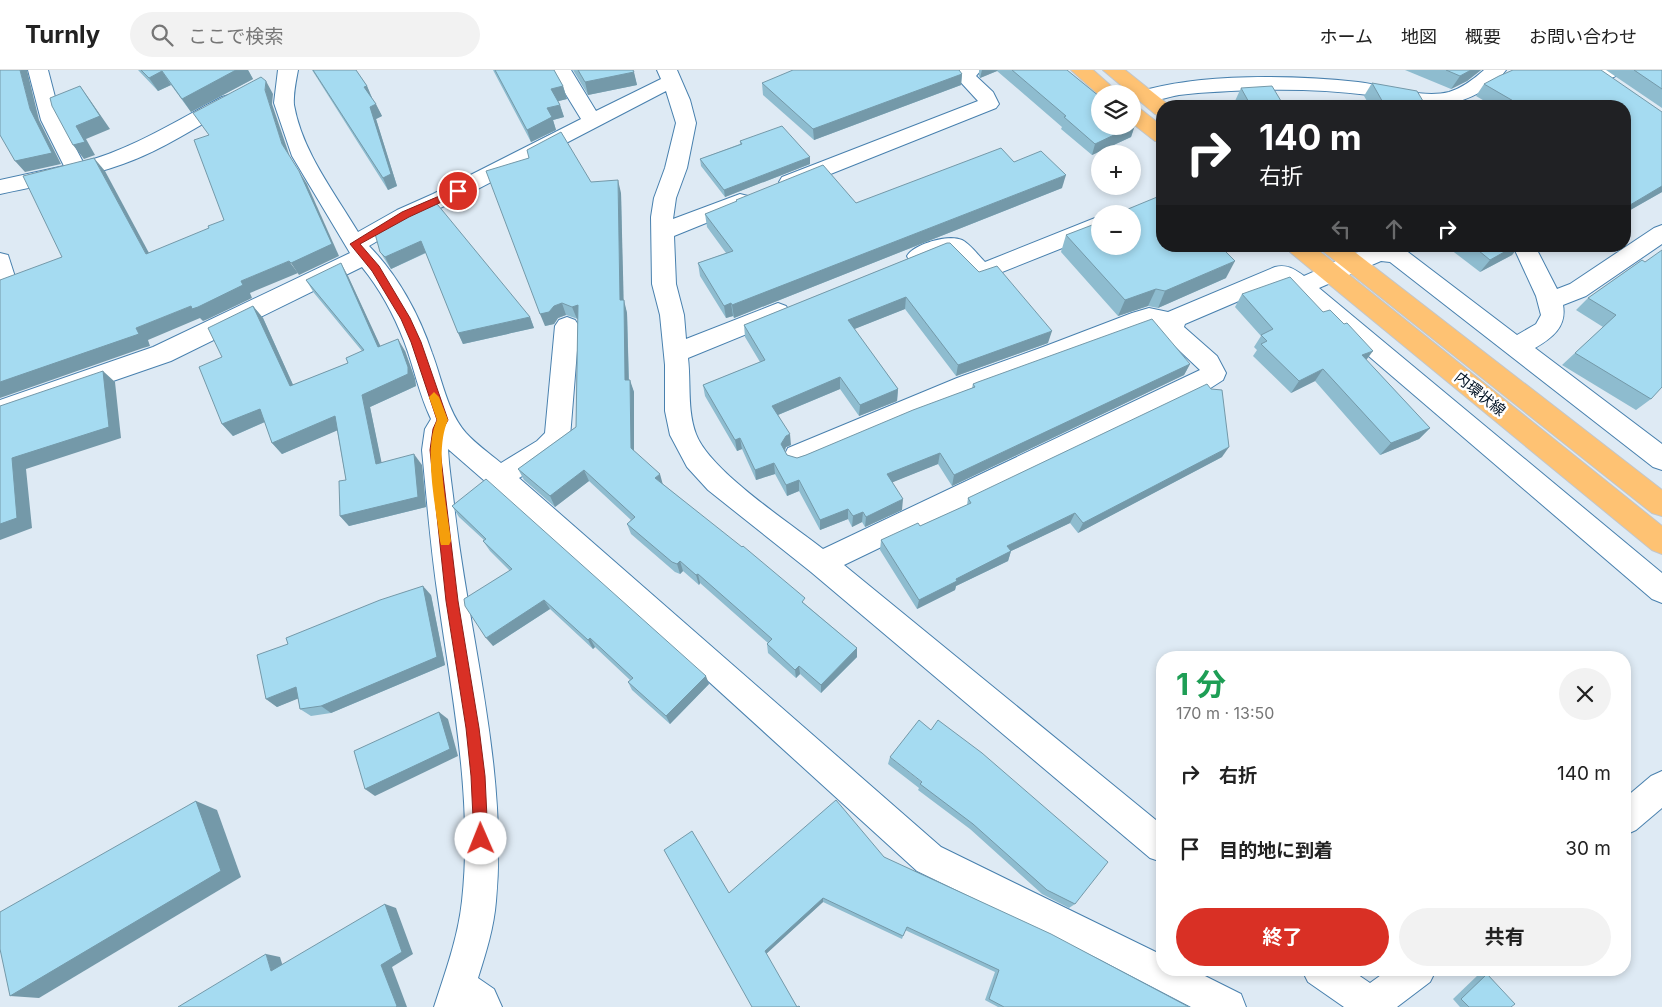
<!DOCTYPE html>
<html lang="ja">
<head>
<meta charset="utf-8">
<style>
  :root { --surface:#fff; --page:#f2f2f2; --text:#222; --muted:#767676; --line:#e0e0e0; --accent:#d93025 }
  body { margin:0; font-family:Inter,"Noto Sans JP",sans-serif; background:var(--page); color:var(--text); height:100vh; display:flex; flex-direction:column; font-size:19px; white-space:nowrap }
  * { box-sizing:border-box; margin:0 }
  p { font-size:16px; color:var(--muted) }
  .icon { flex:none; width:28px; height:28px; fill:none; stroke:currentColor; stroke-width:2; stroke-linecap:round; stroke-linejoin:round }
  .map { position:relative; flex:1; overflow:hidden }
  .drawer { position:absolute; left:1156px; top:581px; width:475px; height:325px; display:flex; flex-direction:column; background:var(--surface); border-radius:20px; box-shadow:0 2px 8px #0003 }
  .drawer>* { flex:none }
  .guide { position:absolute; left:1156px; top:30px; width:475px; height:152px; border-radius:20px; box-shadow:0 2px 8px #0003; background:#202124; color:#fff; overflow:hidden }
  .fabs { position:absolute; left:1091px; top:15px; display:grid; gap:10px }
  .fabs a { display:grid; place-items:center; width:50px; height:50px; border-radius:50%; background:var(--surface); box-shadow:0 2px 8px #0003; font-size:25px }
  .pin { position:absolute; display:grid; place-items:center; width:42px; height:42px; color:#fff; margin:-21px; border:2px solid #fff; border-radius:50%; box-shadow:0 1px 5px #0007 }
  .me { position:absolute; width:55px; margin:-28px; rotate:359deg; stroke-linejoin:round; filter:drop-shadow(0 0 4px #0008) }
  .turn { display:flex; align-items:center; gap:18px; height:105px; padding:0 20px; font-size:22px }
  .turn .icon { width:65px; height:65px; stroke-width:2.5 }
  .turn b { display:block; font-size:35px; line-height:42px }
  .lanes { display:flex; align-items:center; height:48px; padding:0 20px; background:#0003; justify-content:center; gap:25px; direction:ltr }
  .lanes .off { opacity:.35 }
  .round { display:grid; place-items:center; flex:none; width:52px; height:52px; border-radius:26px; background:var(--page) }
  .overview { display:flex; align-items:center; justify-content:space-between; height:85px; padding:0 20px }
  h1 { font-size:30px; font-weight:700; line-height:38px; color:#1e9e55 }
  .primary-button { display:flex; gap:10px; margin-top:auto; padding:10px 20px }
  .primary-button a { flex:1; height:58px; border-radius:30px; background:var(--accent); color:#fff; font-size:20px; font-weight:700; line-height:58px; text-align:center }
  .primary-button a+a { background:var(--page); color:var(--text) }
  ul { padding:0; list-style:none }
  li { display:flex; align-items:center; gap:15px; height:75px; padding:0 20px }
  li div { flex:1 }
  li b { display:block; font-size:19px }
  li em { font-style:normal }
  header { display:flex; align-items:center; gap:30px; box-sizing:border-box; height:70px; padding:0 25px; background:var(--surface); border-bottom:1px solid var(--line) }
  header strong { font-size:24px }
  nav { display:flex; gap:28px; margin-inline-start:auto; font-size:18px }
  .search { width:350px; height:45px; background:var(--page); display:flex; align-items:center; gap:12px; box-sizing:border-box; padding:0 18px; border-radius:28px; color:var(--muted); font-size:19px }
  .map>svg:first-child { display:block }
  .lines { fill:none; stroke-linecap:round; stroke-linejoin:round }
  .minor-casing { stroke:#4880ae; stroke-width:2 }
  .major-casing { stroke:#c2c6ca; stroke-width:2 }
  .minor { fill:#fff; fill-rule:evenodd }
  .major { fill:#fec273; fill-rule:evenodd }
  .wall { fill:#8ebccf }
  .shaded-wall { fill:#7499a9 }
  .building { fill:#a5dbf1; stroke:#7499a9 }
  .route { fill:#d93025; stroke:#8d1f18 }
  .slow { fill:#f59e0b }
  .labels { text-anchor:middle; stroke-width:5; stroke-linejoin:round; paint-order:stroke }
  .street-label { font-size:15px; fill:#012; stroke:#fff }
</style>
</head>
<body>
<header>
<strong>Turnly</strong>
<div class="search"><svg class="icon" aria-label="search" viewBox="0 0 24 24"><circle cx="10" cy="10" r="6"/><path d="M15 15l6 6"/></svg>ここで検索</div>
<nav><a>ホーム</a><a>地図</a><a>概要</a><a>お問い合わせ</a></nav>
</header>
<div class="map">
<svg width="1662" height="937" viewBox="0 0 1662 937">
  <rect width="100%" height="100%" fill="#deeaf4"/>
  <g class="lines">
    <!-- minor casing -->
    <g class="minor-casing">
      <g id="minor">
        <path d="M28,0H48L61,50L83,92C133,79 177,50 222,27L229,25L236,27L239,31L236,35C199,55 163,80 123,94C84,108 41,115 0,124V110L64,96L41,50Z"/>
        <path d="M278,0H298C296,11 293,24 294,35C302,81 334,122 358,162L397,140L433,124L581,49L551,0H571L596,41L661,9L657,0H677L690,30L696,53L687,98L676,128L673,149L740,124L748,126L751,131L748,136L674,166L676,214L684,245L686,269L778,233L786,236L790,242L786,248L688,288C691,313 687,340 696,364C710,401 790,453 823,479L1200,300L1163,265C1158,258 1156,255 1146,256L1061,291L975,322L806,394L797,397L788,394L784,386L788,378L957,308L1043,277L1132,243L1149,238L1168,242L1275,197C1287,194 1294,199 1304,206C1335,193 1370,169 1404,179L1517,265L1536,254L1541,245L1536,226L1513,176H1535L1557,219L1570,214L1654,158L1662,155V174L1586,226L1563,235C1567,257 1552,268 1535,278L1662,374V400L1653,397L1390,192L1381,191L1319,218L1662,503V533L1652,529L1294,222L1281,213L1185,254L1184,257L1217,286L1226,303L1223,310L1209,319L844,495L1162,755V792L1150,788L811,502L708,420L687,397L670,365L665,341V295L660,245L652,214L651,147L654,128L665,98L676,53L666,21L449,134L413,150L369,176C397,204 419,244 432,283C442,309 447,341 466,363C476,374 489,383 501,393L537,371L545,363L555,256L559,250L567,247L575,250L579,256L570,367C560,387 537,397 519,408L941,777L1162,885V900H1193L1241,924L1246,937H1191L1097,888L917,801L564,480L448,379C449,400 453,422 455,443C470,571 508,701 496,831C494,857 486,883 478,908L494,919L502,937H434C445,903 458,868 462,831C473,732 453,632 439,534C431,483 427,431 422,380L425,359L431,349C419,324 414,297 404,271C394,245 380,219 362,197L171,291L0,350V330L153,277L350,183L292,86L274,33Z"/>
        <path d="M960,0H981L976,6L993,22L999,34L996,38L798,117L790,119L782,117L779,112L782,107L978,31L955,6Z"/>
        <path d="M1484,0H1506C1493,18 1469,30 1448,34C1421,39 1395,28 1369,25C1331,20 1293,19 1255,20C1230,21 1204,22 1179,25C1166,27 1151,34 1138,30L1135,26L1138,22C1201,3 1293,5 1358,12C1387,15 1420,29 1449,22C1462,18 1474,9 1484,0Z"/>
        <path d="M1595,0H1622C1616,9 1601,13 1591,10L1588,6Z"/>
        <path d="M1100,146V163L982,210L974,208L949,184L918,194L910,192L907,186C914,174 948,164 962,170C970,174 978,185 985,192Z"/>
        <path d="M0,183L8,185L17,213L13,219L5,221L0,220Z"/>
        <path d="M1662,701V738L1636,760L1625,765V728L1651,706Z"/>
        <path d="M1302,900H1351L1370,913L1388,900H1436L1430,912L1397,937H1344L1308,912Z"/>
      </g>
    </g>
    <!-- major casing -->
    <g class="major-casing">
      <g id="major">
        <path d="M1071,0H1093L1120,24H1100V26Z"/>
        <path d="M1103,0H1125L1170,36H1162V46L1155,44Z"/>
        <path d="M1132,36L1139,38L1162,56V72L1155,71L1132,53Z"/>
        <path d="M1287,176H1313L1662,456V484L1652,480L1290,182Z"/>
        <path d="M1321,176H1347L1662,420V446L1652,443L1324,182Z"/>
      </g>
    </g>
    <!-- minor -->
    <use href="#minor" class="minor"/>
    <!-- major -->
    <use href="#major" class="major"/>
  </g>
  <!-- wall -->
  <g class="wall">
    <path d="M138,0H248L253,9L191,42L171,15L158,21Z"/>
    <path d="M312,0H356L367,16L372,28L382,46L376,49L397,116L388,120Z"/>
    <path d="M493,0H554L563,16L567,29L558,31L560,35L564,47L553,50L556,60L531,72Z"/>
    <path d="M573,0H633L637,15L588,25Z"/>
    <path d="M979,0H1067L1135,55L1131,67L1092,85L1061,59L1062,57L997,1L980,8L979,6Z"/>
    <path d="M1405,0H1481L1467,11L1451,19Z"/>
    <path d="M1606,0H1662V38Z"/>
    <path d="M962,4L961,15L814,70L763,25L762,13Z"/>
    <path d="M1372,13L1426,36H1370L1364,26Z"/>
    <path d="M1484,14L1662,42V122L1625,143V36H1493L1476,26Z"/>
    <path d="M1241,18L1284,36H1238L1235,31Z"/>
    <path d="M740,71L810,94L725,127L701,96L700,89L740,74Z"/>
    <path d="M1014,92L1062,118L734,248L733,246L726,248L700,206L698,193L726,183L707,157L705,144L736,132V130L856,133Z"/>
    <path d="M621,123L623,230L627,243L629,310L634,322V381L663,414L857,578V587L821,623L800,604L796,608L768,583L767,574L768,573L700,513L699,515L683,501L680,504L675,502L631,464L627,454L631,450L589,411L555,437L524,410L518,399L576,357L578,249L566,245L558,248L554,254L545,256Z"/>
    <path d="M408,140L530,247L534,258L463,274L426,183L391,199L387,193L380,182Z"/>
    <path d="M1100,150V176L1226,208L1158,238L1148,236L1118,246L1061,182L1066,165L1099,153Z"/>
    <path d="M947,173L1048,273L956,306L905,239L854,259L898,319L897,331L859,346L840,319L778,345L791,375L786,377L785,381L787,385L797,388L806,385L972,318L973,314L1190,294L1184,305L952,416L938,394L892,412L902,440L865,457L862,452L852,457L848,449L820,460L799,421L787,426L775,404L756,410L742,379L737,381L705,326L703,315L760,292L745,267L744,255Z"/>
    <path d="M1446,176H1519L1512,185L1480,202Z"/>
    <path d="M1642,190L1651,329L1636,340L1562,295L1603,257L1576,240L1588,228Z"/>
    <path d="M348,206L380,276L405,281L415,309L416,316L370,337L381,392L422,395L426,437L349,456L340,446L346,410L337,360L282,384L272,373L265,352L233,366L222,354V287L253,236L263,248L293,315L348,293L362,281L314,223L306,210Z"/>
    <path d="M1242,224L1366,290L1430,358L1419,369L1380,385L1315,311L1291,323L1253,286L1257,280L1254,277L1261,266L1235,237Z"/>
    <path d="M1222,387L1078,463L1070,453L1011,481L1008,491L956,516L955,520L917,539L880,480L881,470L920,456L967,435L968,428Z"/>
    <path d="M452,436L709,614L670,654L632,620L628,612L630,610L595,577L593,579L550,539L493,576L510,501L490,481L483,471L484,470L459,447Z"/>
    <path d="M431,525L445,595L331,643L311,646L300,639L298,628L277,637L266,629Z"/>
    <path d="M890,687L1075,834L1069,838L1042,824L970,759L918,720L919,718L888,694Z"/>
    <path d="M884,787L1189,937H998L985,930L995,902L905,860L902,869L823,832L766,884L797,937H800H752L729,823Z"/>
    <path d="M1487,904L1511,937H1460L1453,929L1478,905Z"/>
  </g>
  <!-- shaded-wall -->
  <g class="shaded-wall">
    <path d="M20,0H27L39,50L61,94L25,102L15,91L30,39Z"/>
    <path d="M236,0H248L253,9L191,42L182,29Z"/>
    <path d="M982,0H998L997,1L980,8Z"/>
    <path d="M1471,0H1481L1467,11L1451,19L1460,6Z"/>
    <path d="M162,1L171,15L158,21L149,8Z"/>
    <path d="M634,2L637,15L588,25L585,12Z"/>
    <path d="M962,4L961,15L814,70L813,59Z"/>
    <path d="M266,11L273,24L272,34L290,87L282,74L265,20Z"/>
    <path d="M80,16L90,30L110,59L86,69L95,85L84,89L73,75Z"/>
    <path d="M367,16L372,28L370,29L364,17Z"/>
    <path d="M563,16L567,29L555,32L551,19Z"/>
    <path d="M376,34L382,46L376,49L397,116L388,120L383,108L370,37Z"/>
    <path d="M560,35L564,47L553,50L556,60L531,72L527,60L547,38Z"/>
    <path d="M1135,55L1131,67L1092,85L1095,74Z"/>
    <path d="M810,87V94L725,127L724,120Z"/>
    <path d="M94,88L105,101L156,196L146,184Z"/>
    <path d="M299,101L307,114L339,186L299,205L291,193Z"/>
    <path d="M1066,105L1062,118L734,248L732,235Z"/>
    <path d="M618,110L621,123L624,243L620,230Z"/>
    <path d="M1662,116V122L1625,143V138Z"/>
    <path d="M421,171L427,182L391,199L385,187Z"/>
    <path d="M1515,176H1519L1512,185L1480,202L1490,190Z"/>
    <path d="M289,191L298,203L250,223L252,228L208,249L203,251L200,248L148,270L150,276L143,278L0,328V312L191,236L241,211Z"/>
    <path d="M1235,191L1226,208L1158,238L1165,221Z"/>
    <path d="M341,193L348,206L386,288L378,277Z"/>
    <path d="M1156,219L1148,236L1118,246L1125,230Z"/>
    <path d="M906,227L905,239L847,262L848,250Z"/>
    <path d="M624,230L627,243L629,322L625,310Z"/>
    <path d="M562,233L566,245L558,248L554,254L545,256L540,244L554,236Z"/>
    <path d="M731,233L733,246L726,248L724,236Z"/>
    <path d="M578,235L582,248L577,249L572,237Z"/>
    <path d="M253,236L263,248L299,328L290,316Z"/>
    <path d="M530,247L534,258L463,274L458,263Z"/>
    <path d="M1052,261L1048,273L956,306L958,295Z"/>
    <path d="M398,269L405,281L415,309L416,316L370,337L384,404L376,394L362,325Z"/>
    <path d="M1373,281L1364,293L1362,285Z"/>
    <path d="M1190,294L1184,305L952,416L954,405Z"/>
    <path d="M1323,299L1315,311L1291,323L1299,311Z"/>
    <path d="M103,301L115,312L121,368L26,399L32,458L0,470V454L12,388Z"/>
    <path d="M840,307V319L773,347L772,336Z"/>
    <path d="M630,310L634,322V389L631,378Z"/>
    <path d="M898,319L897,331L859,346L860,335Z"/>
    <path d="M260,339L269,350L233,366L222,354Z"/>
    <path d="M335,346L343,358L282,384L272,373Z"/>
    <path d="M1430,358L1419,369L1380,385L1391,373Z"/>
    <path d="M790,364L791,375L786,377L782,385L781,374L786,366Z"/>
    <path d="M740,368L742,379L737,381L735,370Z"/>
    <path d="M1229,377L1222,387L1078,463L1083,453Z"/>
    <path d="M940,383L938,394L886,415L887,404Z"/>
    <path d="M414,384L422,395L426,437L349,456L340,446Z"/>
    <path d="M774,393L775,404L756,410L755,400Z"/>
    <path d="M584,400L589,411L555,437L550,426Z"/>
    <path d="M660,404L663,415L655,408Z"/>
    <path d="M799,410V421L787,426L786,415Z"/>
    <path d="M903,429L902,440L865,457L866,447Z"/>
    <path d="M848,439V449L820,460V450Z"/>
    <path d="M863,442L862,452L852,457L853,446Z"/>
    <path d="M1075,443L1070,453L1011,481L1008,491L956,516L955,520L917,539L919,530L1007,476Z"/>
    <path d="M680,491L683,501L680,504L677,494Z"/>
    <path d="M698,504L700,513L699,515L696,505Z"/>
    <path d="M423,516L431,525L445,595L331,643L321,636Z"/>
    <path d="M544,530L550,539L493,576L486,568Z"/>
    <path d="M590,568L595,577L593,579L588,570Z"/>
    <path d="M857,578V587L821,623V615Z"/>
    <path d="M799,596L800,604L796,608L795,600Z"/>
    <path d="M706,606L709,614L670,654L666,646Z"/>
    <path d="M296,617L307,625L277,637L266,629Z"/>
    <path d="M439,642L448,649L458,686L375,726L365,719Z"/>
    <path d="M196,731L217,740L241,807L39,928L10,926Z"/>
    <path d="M823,828V832L766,884L765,881Z"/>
    <path d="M385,834L396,838L413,884L392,897L407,937H396L381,895Z"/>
    <path d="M266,884L280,887L285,903L271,901Z"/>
  </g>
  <!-- building -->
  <g class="building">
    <path d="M0,0H20L30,39L52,83L15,91L0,65Z"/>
    <path d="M141,0H236L182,29L162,1L149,8Z"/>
    <path d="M313,0H356L367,16L364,17L376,34L370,37L391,104L383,108Z"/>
    <path d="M495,0H554L563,16L551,19L560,35L547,38L552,47L527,60Z"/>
    <path d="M578,0H633L634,2L585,12Z"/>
    <path d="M793,0H959L962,4L813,59L762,13Z"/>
    <path d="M1012,0H1067L1100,27V56H1132V54L1135,55L1095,74L1064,47L1066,46Z"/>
    <path d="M1446,0H1471L1460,6Z"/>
    <path d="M1513,0H1601L1662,42V116L1625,138V36H1522L1484,14L1499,6Z"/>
    <path d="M1634,0H1662V19Z"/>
    <path d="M261,7L266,11L265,20L282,74L299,101L332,174L291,193L289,191L241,211L243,215L198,237L192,239L191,236L136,258L139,264L0,312V210L62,187L23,106L94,88L146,184L209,158L208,156L224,150L194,70L209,65L193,43Z"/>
    <path d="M1372,13L1417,21L1426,36H1385Z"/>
    <path d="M80,16L100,46L76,56L85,72L73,75L52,36L50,28Z"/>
    <path d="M1272,16L1284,36H1251L1241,18Z"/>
    <path d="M782,56L810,87L724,120L700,89L742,74L740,71Z"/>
    <path d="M561,62L591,112L618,110L620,230H624L625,310H630L631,378L660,404L655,408L742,477L743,476L805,528L802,532L857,578L821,615L799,596L795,600L767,574L772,569L698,504L696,505L680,491L677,494L672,492L627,454L635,447L584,400L550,426L518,399L576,357L578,235L572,237L562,233L554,236L549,242L540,244L486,101L529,88L527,80Z"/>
    <path d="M1001,78L1014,92L1041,81L1066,105L732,235L731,233L724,236L698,193L733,181L705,144L737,131L736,130L823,95L856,133Z"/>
    <path d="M1162,125V176H1220L1235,191L1165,221L1156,219L1125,230L1066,165L1100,152V176H1132V144H1116Z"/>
    <path d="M433,129L530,247L458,263L421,171L385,187L380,182L374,160L408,140Z"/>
    <path d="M947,173H950L979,202L997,196L1052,261L958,295L906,227L848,250L898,319L860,335L840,307L772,336L790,364L786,366L781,374L787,385L797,388L806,385L913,340L975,317L973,314L978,312L1152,249L1190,294L954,405L940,383L887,404L903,429L866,447L863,442L853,446L848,439L820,450L799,410L786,415L774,393L755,400L740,368L735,370L703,315L765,290L744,255Z"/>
    <path d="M1473,176H1515L1490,190Z"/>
    <path d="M1662,180V317L1651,329L1575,283L1616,245L1588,228L1642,190L1645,192Z"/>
    <path d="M341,193L378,277L398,269L408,297V304L362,325L376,394L414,384L418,427L340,446L339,411L346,410L335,346L272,373L260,339L222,354L199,297L222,287L208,258L253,236L290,316L348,293L346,288L364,280L306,210Z"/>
    <path d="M1290,207L1323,242L1330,240L1344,254L1347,253L1373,281L1362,285L1430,358L1391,373L1323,299L1299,311L1261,274L1267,271L1261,265L1273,259L1242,224Z"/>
    <path d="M103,301L109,357L12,388L17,448L0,454V336Z"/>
    <path d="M1207,314L1211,319L1222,320L1229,377L1083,453L1075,443L1007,476L1011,481L956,509L957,511L919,530L881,470L918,453L920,456L971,433L968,428Z"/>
    <path d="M486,409L706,606L666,646L628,612L633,608L590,568L588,570L544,530L486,568L465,536L464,529L512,499L483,471L486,469L452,436Z"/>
    <path d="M423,516L437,587L321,636L300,639L296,617L266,629L257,585L288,574L286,568L380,530Z"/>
    <path d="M439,642L450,679L365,719L354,681Z"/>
    <path d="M919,650L931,660L938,650L982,683L1108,792L1075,834L1047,820L973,754L920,714L922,712L890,687Z"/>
    <path d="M836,730L884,787L1051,864L1189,937H1004L989,929L999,900L907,857L903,866L823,828L765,881L797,937L799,936L800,937H752L664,780L692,761L729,823Z"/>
    <path d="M196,731L221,801L10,926L0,879V842Z"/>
    <path d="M385,834L402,882L381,895L397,936L396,937H178L266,884L271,901Z"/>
    <path d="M1487,904L1515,934L1511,937H1469L1461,929Z"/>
  </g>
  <!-- route -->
  <path class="route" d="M458,118L461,119V123L409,147L360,174L379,196L410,248L421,272L448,350L443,359L440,380L458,531L479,658L485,706L488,769L486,774L481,776L476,774L474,769L471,706L466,658L446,531L430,380L433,359L437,350L411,272L401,249L372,201L350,174L402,142Z"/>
  <!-- slow -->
  <path class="slow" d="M434,322L439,327L448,350C434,381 447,437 451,471L449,475H441L440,471C436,437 423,381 437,350L429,327Z"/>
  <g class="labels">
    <!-- street labels -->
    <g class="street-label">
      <text transform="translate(1480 324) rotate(39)" y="5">内環状線</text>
    </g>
  </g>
</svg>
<div class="fabs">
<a><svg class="icon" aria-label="layers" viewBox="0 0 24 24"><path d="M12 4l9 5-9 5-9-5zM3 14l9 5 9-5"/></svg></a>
<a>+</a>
<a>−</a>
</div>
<div class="pin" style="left:458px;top:121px;background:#d93025"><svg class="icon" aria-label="arrive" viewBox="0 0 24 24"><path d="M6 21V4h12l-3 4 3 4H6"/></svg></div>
<svg class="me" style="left:481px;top:769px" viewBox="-20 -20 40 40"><circle r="19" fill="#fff"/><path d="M0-13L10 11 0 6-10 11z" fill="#d93025"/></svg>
<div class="guide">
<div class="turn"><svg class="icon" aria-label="right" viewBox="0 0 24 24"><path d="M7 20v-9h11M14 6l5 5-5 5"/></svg><div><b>140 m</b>右折</div></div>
<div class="lanes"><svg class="icon off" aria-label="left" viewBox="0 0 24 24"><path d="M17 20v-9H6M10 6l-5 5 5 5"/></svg><svg class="icon off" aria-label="ahead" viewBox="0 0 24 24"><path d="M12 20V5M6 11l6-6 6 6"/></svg><svg class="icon" aria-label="right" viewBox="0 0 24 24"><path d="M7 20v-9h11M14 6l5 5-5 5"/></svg></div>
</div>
<section class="drawer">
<div class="overview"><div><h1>1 分</h1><p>170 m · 13:50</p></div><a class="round"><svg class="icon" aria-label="close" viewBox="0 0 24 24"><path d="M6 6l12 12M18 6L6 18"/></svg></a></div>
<ul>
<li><svg class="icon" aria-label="right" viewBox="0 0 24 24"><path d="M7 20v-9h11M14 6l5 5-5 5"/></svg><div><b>右折</b></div><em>140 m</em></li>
<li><svg class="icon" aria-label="arrive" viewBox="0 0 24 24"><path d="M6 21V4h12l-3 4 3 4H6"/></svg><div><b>目的地に到着</b></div><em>30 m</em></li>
</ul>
<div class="primary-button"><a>終了</a><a>共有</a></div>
</section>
</div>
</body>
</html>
